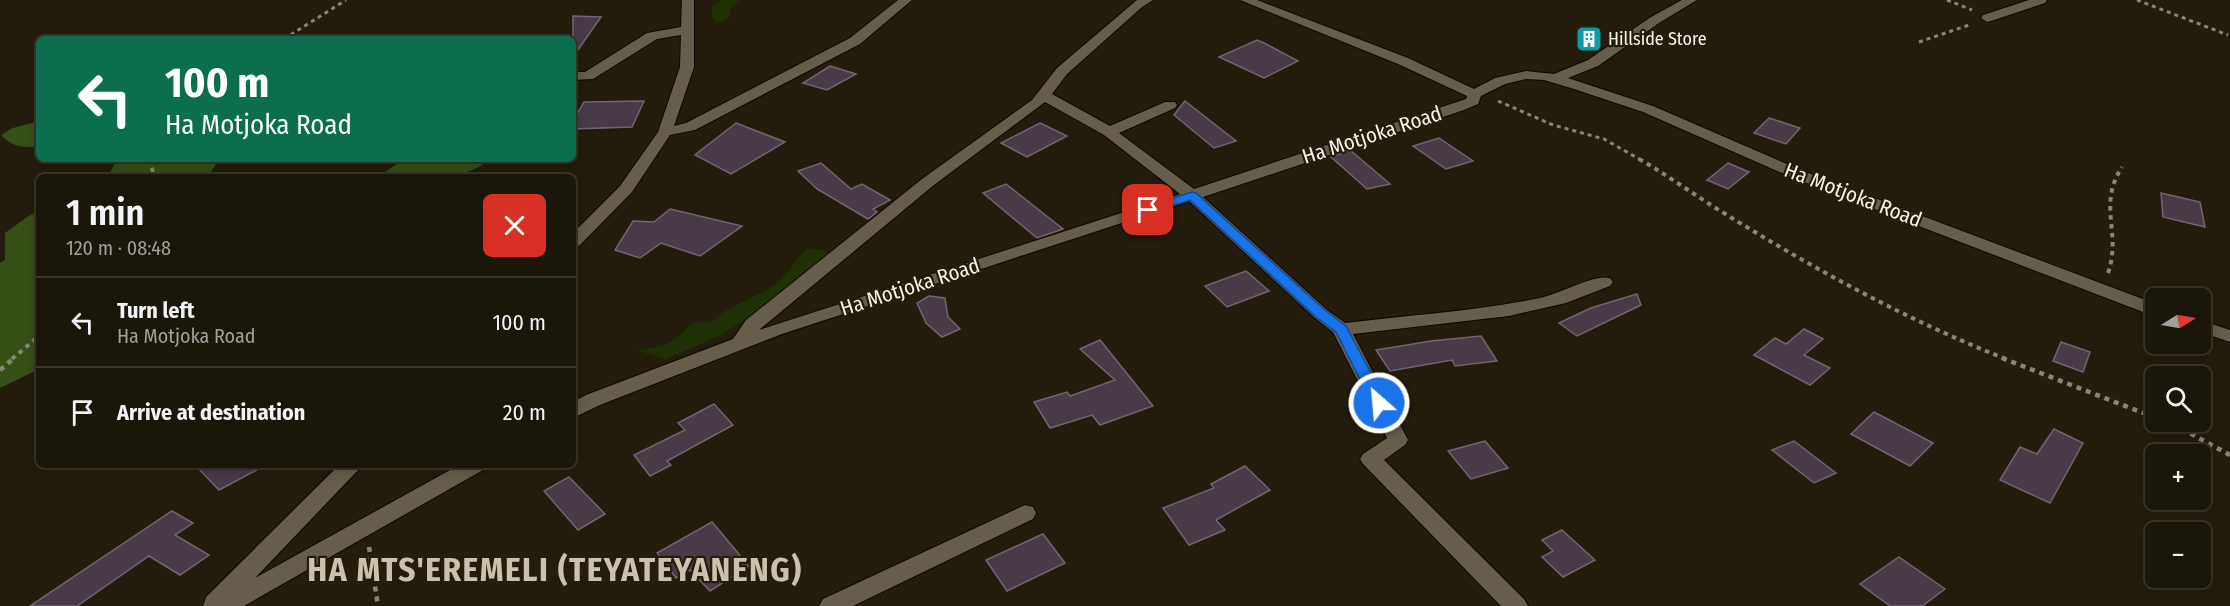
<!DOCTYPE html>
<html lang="en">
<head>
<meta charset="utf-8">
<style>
  :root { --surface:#1b160a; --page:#241f13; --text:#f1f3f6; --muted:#a09f9c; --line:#39352b }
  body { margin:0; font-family:"Fira Sans Condensed",sans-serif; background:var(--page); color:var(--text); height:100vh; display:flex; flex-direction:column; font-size:22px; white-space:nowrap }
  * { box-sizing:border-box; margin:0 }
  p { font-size:20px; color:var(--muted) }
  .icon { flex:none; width:33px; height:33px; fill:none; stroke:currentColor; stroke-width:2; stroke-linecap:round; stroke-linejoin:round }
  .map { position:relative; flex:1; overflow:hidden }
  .drawer { position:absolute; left:36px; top:174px; width:540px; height:294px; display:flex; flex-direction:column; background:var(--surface); border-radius:9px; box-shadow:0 3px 15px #0003,0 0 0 2px var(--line) }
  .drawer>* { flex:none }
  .banner { position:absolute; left:36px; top:36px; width:540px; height:126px; border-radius:9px; box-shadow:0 3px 15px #0003,0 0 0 2px var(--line); background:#0b6e4f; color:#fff; overflow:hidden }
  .needle { width:39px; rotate:79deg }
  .tools { position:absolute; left:2145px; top:288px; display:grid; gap:12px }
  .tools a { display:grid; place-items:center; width:66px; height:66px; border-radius:9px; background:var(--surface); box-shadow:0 3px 15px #0003,0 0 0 2px var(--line); font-size:30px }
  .pin { position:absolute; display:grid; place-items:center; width:51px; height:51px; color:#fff; margin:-26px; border-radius:12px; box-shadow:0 3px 9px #0006 }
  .me { position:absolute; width:66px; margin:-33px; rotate:333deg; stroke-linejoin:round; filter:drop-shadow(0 0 4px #0008) }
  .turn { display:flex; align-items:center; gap:21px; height:126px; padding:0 30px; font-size:27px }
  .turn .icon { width:78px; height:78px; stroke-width:2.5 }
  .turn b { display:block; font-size:42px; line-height:51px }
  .round { display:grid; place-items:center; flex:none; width:63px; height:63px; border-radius:9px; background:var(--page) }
  .headline { display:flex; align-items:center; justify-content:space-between; height:102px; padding:0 30px }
  h1 { font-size:36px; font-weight:600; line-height:45px }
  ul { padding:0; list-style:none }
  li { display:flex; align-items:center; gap:18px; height:90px; padding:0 30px; border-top:2px solid var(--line) }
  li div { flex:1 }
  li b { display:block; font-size:22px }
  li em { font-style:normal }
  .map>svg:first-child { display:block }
  .green { fill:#203205 }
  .forest { fill:#375016 }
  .building { fill:#483a47; stroke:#736472; stroke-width:1.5 }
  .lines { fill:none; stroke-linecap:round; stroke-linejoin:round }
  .minor-casing { stroke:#0d0700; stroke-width:2 }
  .path-far2 { stroke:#8b8578; stroke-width:3; stroke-dasharray:4 4; stroke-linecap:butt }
  .path-far1 { stroke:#8b8578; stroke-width:4; stroke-dasharray:4.5 4.5; stroke-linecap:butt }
  .path { stroke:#8b8578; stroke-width:4.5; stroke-dasharray:5 5; stroke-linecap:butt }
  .minor { fill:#665d4c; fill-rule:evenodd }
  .route { fill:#1a73e8; stroke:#114b97; stroke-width:1.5 }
  .labels { text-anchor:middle; stroke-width:4.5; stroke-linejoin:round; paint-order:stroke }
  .far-poi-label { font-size:18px; fill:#f8f3e9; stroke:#241d0d; text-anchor:start }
  .street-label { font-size:21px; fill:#f8f3e9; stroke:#241d0d }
  .near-district-label { font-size:33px; font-weight:bold; letter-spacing:1.5px; fill:#cbc1ae; stroke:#241d0d }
</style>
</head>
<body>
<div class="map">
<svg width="2230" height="606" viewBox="0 0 2230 606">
  <rect width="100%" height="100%" fill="#241d0d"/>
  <!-- green -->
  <g class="green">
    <path d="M721,0H740L731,7L729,18L717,22L712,16V6Z"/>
    <path d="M808,249L824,250L829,254L786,292L721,335L666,359L635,350C666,347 670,346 692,323L712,322C731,302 760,298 780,280C791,270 796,257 808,249Z"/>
  </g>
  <!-- forest -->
  <g class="forest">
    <path d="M39,121V146C25,149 11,146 1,135L13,128Z"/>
    <path d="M118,159H219L208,177H107Z"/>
    <path d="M382,159H490C462,184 412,177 377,177L397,164Z"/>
    <path d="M39,211V369L0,388V263L5,260V233L30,215Z"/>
  </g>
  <!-- building -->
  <g class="building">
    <path d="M573,16L601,17L573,57Z"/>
    <path d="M1257,40L1264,43L1298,61L1264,78L1219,57Z"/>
    <path d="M830,66L856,74L827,90L803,83Z"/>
    <path d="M644,101L632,127L573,129V121L584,102Z"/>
    <path d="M1185,101L1236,141L1214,148L1174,115Z"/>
    <path d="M1769,118L1800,128L1786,144L1754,133Z"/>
    <path d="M736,123L785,142L731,174L695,155Z"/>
    <path d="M1040,123L1067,136L1027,157L1001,143Z"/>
    <path d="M1439,138L1473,161L1446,169L1413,146Z"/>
    <path d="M1350,150L1390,184L1367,189L1331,157Z"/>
    <path d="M821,163L851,189L862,184L890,200L873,209L877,212L868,219L817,189L798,171Z"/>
    <path d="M1728,163L1749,172L1728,189L1707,180Z"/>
    <path d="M1006,184L1063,229L1037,238L983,193Z"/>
    <path d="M2161,193L2200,202L2205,227L2163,217Z"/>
    <path d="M670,209L742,226L700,256L661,243L640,258L615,250L633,221L654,222Z"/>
    <path d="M1246,271L1269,291L1227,307L1205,286Z"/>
    <path d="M1637,294L1641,305L1577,336L1559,323L1591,308Z"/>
    <path d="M929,296L945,298L948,317L960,329L942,337L926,323L917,303Z"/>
    <path d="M1804,329L1823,339L1804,355L1830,368L1810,385L1754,355L1775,338L1786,344Z"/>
    <path d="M1481,336L1497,361L1455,366L1452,360L1390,371L1376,350L1431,341Z"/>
    <path d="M1100,340L1153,406L1100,425L1092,415L1050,428L1034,402L1067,392L1070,396L1115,380L1080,349Z"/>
    <path d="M2061,342L2090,352L2083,372L2053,361Z"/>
    <path d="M714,404L733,425L667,461L671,465L650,476L634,455L685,430L678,423Z"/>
    <path d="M1874,412L1933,443L1910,466L1851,434Z"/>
    <path d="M2054,429L2083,443L2050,503L2000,480L2020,447L2037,454Z"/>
    <path d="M1485,441L1508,468L1471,479L1448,451Z"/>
    <path d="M1794,441L1836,473L1814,483L1772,450Z"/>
    <path d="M195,465H266L219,490Z"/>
    <path d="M1245,466L1270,490L1216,520L1225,530L1189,545L1163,508L1214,488L1211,484Z"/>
    <path d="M569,477L605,514L578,530L544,491Z"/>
    <path d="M172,511L193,523L175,535L209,555L180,575L149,556L77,606H30Z"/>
    <path d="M712,522L749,566L710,591L690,570L676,578L657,553Z"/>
    <path d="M1562,530L1595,560L1563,577L1542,557L1553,551L1542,540Z"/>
    <path d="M1043,534L1065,563L1007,591L986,560Z"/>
    <path d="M1899,557L1945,589L1922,606H1890L1860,584Z"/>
  </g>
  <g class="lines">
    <!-- minor casing -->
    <g class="minor-casing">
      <g id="minor">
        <path d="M682,0H694V67L674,126L686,123L850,38L898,0H912L860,44L695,130L670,135L632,192L579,246L573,247V233L620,186L658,132L680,67L681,35L657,39L593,79L573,80V72H585L647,33L681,27Z"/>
        <path d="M1137,0H1153L1141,8L1067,74L1052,94L1110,126L1165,102H1175L1177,105L1175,108L1119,133L1194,189L1466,99L1467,96L1398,64L1240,0H1257L1408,58L1474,89L1495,78L1526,71L1554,74L1588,60L1651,17L1682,0H1697L1659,23L1598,66L1568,78L1653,106L1803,171L2156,304V317L1791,177L1643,112L1574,89L1544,80L1526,79L1505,84L1481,96L1478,104L1464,110L1203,197L1327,310L1345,323C1410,315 1476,311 1540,298C1559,294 1594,274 1610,278L1613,282L1610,286L1566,303L1509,316L1353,334L1408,440L1405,445L1384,460L1524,599L1528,606H1501L1363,464L1360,459L1363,454L1387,438L1333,332L1315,318L1189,201L782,334L600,405L573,418V402L586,395L733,339L746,320L922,179L1032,100L1057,68ZM1045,102L1104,135L1180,194L759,330L934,185Z"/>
        <path d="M2029,0H2047L2045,3L1991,21L1987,22L1981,18L1983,15Z"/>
        <path d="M2200,320L2230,330V342L2200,332Z"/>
        <path d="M339,465H363L255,578L459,465H487L483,470L244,606H203L206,597Z"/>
        <path d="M1025,505L1033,507L1036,513L1033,519L853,606H819L823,599Z"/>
      </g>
    </g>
    <!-- path-far2 -->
    <g class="path-far2">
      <path d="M1947,0L1972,10"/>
      <path d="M2137,0L2228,35"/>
      <path d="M284,39L346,0"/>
      <path d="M1919,42L1972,24"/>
      <path d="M1498,101L1553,125L1604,139L1641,160"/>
    </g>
    <!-- path-far1 -->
    <g class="path-far1">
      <path d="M150,159L154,177"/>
      <path d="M1639,159C1669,176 1697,197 1727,215C1816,270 1909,321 2006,359"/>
      <path d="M2108,273C2122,233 2097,205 2122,167"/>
      <path d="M12,359L39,336"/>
    </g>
    <!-- path -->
    <g class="path">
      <path d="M2002,358L2156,418"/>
      <path d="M0,370L14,358"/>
      <path d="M2163,422L2182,429L2230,455"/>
      <path d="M369,547L378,606"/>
    </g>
    <!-- minor -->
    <use href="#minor" class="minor"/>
  </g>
  <!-- route -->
  <path class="route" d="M1192,192L1196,193L1326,311L1346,326L1387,403L1384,407H1374L1336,332L1316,317L1190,200L1148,214L1142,210L1143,207Z"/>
  <!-- icons -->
  <defs>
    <g id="building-square" transform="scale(1.35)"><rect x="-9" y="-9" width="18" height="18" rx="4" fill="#0f9aa8" stroke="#241d0d"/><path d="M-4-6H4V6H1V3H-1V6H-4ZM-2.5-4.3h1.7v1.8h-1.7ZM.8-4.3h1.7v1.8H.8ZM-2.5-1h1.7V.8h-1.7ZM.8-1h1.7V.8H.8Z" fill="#fff"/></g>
  </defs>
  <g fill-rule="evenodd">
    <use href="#building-square" x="1589" y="39"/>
  </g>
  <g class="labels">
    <!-- far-poi labels -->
    <g class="far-poi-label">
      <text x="1608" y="45">Hillside Store</text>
    </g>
    <!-- street labels -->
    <g class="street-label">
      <text transform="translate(1372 135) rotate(-18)" y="7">Ha Motjoka Road</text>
      <text transform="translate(1853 195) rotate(21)" y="7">Ha Motjoka Road</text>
      <text transform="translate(910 287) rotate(-18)" y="7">Ha Motjoka Road</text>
    </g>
    <!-- near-district labels -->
    <g class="near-district-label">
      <text x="555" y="581">HA MTS'EREMELI (TEYATEYANENG)</text>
    </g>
  </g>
</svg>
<div class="tools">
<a><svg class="needle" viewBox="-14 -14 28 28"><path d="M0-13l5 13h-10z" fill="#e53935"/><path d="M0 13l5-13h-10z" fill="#a09f9c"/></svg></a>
<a><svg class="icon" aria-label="search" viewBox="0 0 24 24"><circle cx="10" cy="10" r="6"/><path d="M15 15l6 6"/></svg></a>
<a>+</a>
<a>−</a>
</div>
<div class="pin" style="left:1148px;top:210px;background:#d93025"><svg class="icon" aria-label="arrive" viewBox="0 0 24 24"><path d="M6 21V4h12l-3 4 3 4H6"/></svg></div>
<svg class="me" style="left:1379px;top:403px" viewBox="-20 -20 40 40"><circle r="17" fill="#1a73e8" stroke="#fff" stroke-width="3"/><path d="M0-11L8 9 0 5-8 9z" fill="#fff"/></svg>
<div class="banner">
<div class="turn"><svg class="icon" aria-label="left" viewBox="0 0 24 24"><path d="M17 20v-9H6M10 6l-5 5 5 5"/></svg><div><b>100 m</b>Ha Motjoka Road</div></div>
</div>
<section class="drawer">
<div class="headline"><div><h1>1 min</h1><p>120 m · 08:48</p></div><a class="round" style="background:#d93025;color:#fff"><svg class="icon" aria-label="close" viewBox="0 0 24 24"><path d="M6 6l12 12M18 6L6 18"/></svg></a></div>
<ul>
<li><svg class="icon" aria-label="left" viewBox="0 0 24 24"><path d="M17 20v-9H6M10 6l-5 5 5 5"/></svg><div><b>Turn left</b><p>Ha Motjoka Road</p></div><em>100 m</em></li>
<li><svg class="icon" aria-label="arrive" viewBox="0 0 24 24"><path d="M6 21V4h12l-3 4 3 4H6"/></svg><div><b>Arrive at destination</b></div><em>20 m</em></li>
</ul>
</section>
</div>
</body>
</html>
